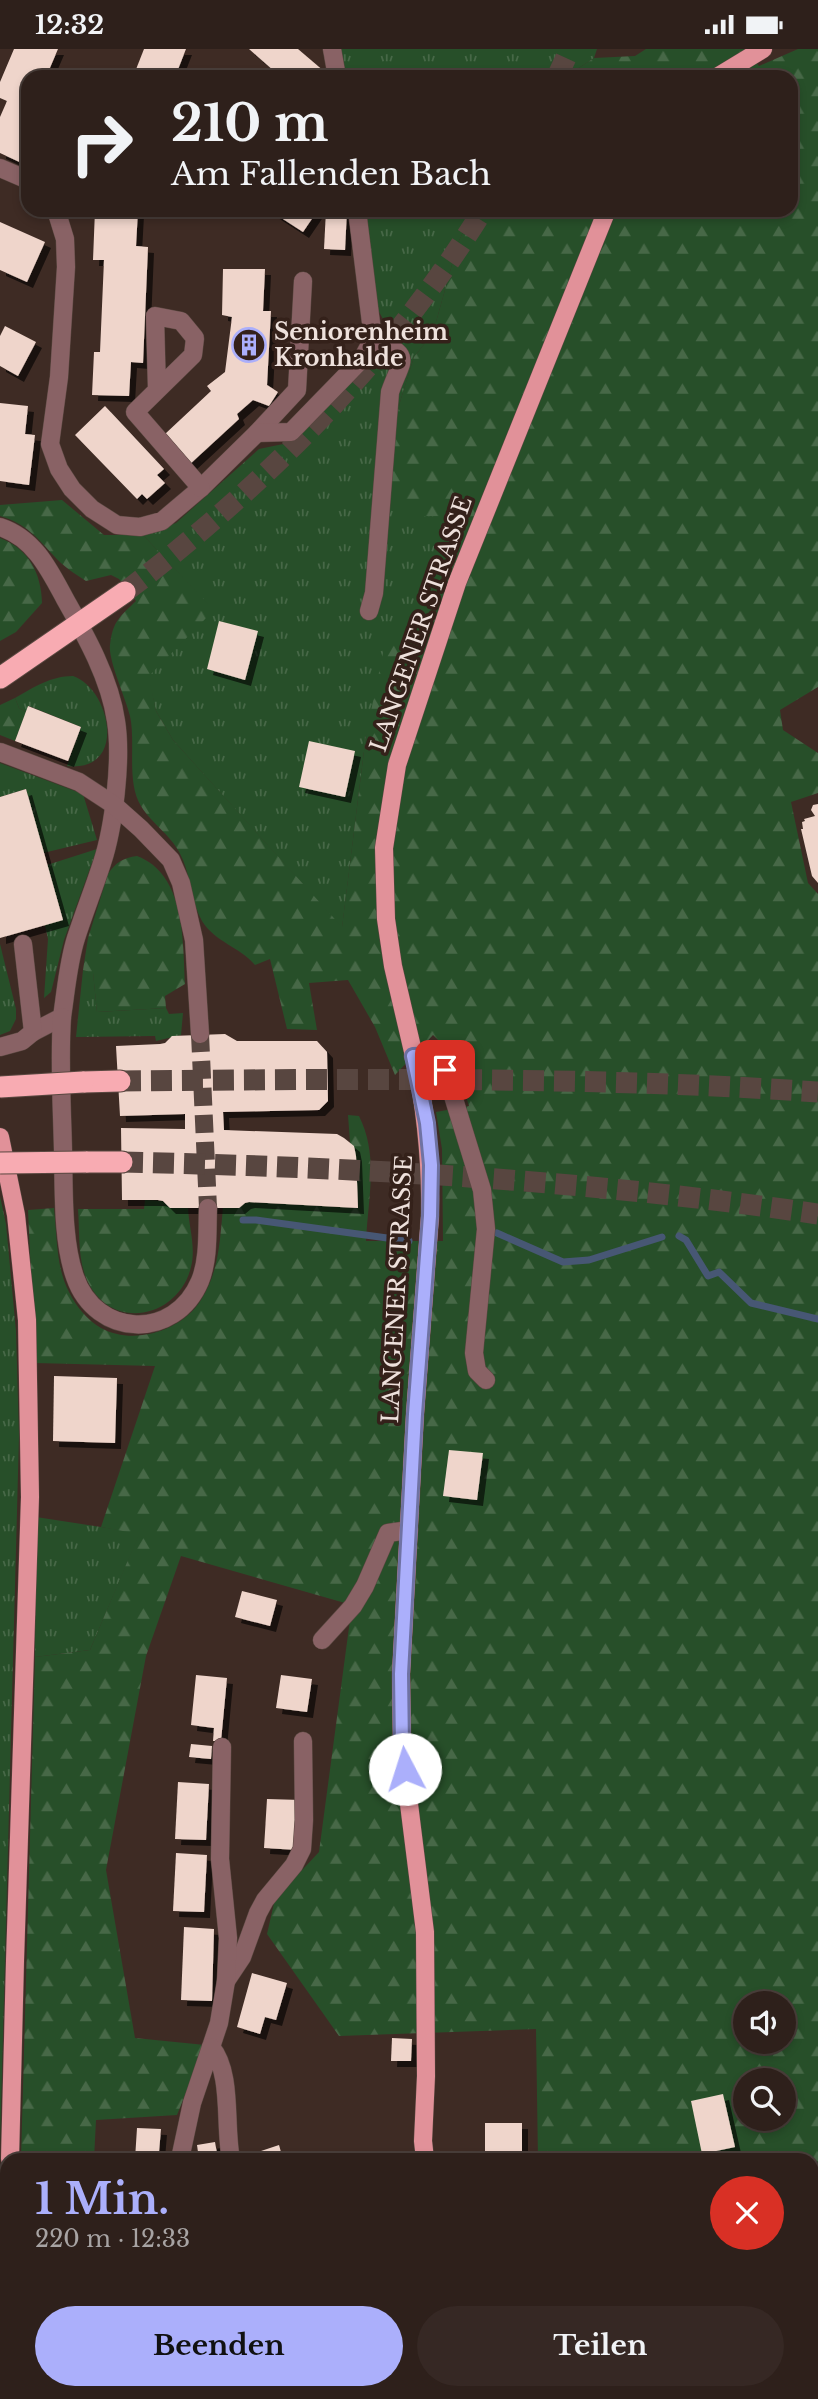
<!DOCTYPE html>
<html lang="de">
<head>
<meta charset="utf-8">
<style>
  :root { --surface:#2e201b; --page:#362824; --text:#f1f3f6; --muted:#a7a3a3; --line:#493e3a; --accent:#abaffb }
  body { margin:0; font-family:"Libre Baskerville",serif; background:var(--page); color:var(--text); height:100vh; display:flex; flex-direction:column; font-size:26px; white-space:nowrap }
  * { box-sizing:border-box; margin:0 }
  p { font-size:23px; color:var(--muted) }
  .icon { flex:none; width:38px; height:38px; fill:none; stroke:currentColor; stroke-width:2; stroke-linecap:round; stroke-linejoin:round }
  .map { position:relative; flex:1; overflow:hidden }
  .sheet { position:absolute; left:0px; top:2104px; width:819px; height:247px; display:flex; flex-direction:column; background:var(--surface); border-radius:21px 21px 0 0; box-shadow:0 4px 10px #0003,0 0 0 2px var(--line) }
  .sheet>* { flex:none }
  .banner { position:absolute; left:21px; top:21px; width:777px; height:147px; border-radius:21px; box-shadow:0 4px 10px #0003,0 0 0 2px var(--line); background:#2e201b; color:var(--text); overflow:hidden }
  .buttons { position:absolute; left:733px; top:1942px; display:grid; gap:14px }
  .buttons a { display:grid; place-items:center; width:63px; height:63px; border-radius:50%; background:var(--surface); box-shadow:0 4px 10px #0003,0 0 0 2px var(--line); font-size:35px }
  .pin { position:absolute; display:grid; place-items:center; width:60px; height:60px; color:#fff; margin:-30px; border-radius:14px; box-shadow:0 4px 10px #0006 }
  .me { position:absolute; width:77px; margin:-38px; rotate:355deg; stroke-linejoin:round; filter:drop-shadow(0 0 5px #0008) }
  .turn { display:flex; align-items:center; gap:24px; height:147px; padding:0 35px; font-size:32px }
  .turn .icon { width:91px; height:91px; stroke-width:2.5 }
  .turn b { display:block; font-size:49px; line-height:60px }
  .round { display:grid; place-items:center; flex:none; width:74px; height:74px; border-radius:37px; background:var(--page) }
  .summary { display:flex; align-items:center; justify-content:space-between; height:119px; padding:0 35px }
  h1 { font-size:42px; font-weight:800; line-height:52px; color:var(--accent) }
  .action { display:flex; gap:14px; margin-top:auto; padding:14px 35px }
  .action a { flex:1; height:80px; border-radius:42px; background:var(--accent); color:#111; font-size:28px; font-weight:800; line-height:80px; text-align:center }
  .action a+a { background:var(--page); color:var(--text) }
  .status { display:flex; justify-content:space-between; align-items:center; height:49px; padding:0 35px; background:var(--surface); direction:ltr }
  .status svg { height:19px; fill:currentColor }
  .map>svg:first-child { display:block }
  .grass { fill:url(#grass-tufts) }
  .forest { fill:url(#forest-firs); fill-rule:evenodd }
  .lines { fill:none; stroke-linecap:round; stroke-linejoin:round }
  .stream { stroke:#475774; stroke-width:7 }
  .building { fill:#efd5cb; filter:url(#shadow) }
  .minor-tunnel { stroke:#584640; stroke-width:18; stroke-dasharray:18 9; stroke-linecap:butt }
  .highway-tunnel { stroke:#584640; stroke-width:21; stroke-dasharray:21 10; stroke-linecap:butt }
  .minor-casing { stroke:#5a4841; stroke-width:19 }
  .major-casing { stroke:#5a4841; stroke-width:19 }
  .highway-casing { stroke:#5a4841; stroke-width:23 }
  .minor { stroke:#896265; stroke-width:18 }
  .major { stroke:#e19199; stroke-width:18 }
  .highway { stroke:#f8abb2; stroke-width:21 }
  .major-bridge-casing { stroke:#5a4841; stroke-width:19; stroke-linecap:butt }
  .highway-bridge-casing { stroke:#5a4841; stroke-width:23; stroke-linecap:butt }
  .major-bridge { stroke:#e19199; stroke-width:18 }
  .highway-bridge { stroke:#f8abb2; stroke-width:21 }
  .route-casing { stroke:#6f72a3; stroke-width:18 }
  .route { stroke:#abaffb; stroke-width:12 }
  .labels { text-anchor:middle; stroke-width:7; stroke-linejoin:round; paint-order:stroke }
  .poi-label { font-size:23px; font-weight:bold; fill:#eee1dc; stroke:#34211a; text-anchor:start }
  .street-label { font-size:23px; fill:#eee1dc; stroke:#34211a }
</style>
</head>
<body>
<div class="status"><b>12:32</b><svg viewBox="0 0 49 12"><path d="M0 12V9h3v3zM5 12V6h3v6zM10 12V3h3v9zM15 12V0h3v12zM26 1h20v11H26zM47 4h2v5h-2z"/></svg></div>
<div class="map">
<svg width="818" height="2350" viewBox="0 0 818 2350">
  <defs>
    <pattern id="grass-tufts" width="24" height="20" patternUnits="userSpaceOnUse" patternTransform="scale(1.75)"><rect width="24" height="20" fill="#274f29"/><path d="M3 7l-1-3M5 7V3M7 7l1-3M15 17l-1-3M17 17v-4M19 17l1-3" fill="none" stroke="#476847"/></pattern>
    <pattern id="forest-firs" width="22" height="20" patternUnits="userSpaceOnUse" patternTransform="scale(1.75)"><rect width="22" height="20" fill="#274f29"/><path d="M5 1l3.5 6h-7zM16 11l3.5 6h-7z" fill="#476847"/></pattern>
    <filter id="shadow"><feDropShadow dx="6" dy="6" stdDeviation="0" flood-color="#0009"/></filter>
  </defs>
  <rect width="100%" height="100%" fill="#3e2b24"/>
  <!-- grass -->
  <g class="grass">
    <path d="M340,0H597L594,9L565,28H344Z"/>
    <path d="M364,161H473L458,194L433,284L414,308L400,353L391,397L479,468L439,569L366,686L342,879L173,691L156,662L148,627L213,561L143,486L176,474L259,400L293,393L375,309L391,285L377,259Z"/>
    <path d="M73,627C111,640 128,724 67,717L81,678L29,657L26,663L19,659L15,649C34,638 51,627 73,627Z"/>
    <path d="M0,714L83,745L97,791L43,804L26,740L0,748Z"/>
    <path d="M97,800L64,891L51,943L44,949L48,890L45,876L63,870L47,816Z"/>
    <path d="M0,895L16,960V970L10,982L0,986Z"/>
    <path d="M83,921L93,923L97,963L166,959L169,965L183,964L181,986L156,992L155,987L76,988Z"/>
    <path d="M0,1147L6,1175L16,1282L19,1387L0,2098Z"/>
    <path d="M36,1468L140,1484L90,1601L35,1608Z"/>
  </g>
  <!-- forest -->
  <g class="forest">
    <path d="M646,0H745L759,17L798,0H818V638L780,661L783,681L818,704V744L791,753L808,834L818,845V2350H547L548,2346L546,2343H812V2110H538L536,1980L339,1987L267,1885L275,1850L319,1803L352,1556L181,1507L146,1607L106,1821L135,1989L205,1996L177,2066L96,2071L94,2110H21L35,1608L90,1601L139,1485L101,1478L155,1317L35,1314L28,1161L54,1159C57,1187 56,1218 69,1243C76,1257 87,1271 101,1279C133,1297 182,1282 201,1251C219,1223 220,1191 223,1158L239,1159L245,1154L249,1153L358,1159L356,1107L350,1093L348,1066L359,1067C379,1107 368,1149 366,1192H443L442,1100L436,1063L469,1057L452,1004L433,986L395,1026L375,978L348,931L309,934L317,981L287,980L270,910L255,916C240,898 215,893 202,872C192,855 191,830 183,811C173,786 153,777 141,757C126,733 136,694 130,667C126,650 108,611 110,596C113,571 120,568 136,552L119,530L111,526L86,532C75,525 63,517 54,507C38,489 25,474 0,467V456L62,451L104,486H143L214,561L149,627L156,662L173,691L342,878L366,686L388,580L439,569L479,468L419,467L407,462L392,448L391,397L400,353L414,308L433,284L458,194L473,161H791V28H565L594,9L635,7ZM746,1955H784V1993H746ZM746,2032H784V2070H746Z"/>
    <path d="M0,489C29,500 41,524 42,554L16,583L0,592Z"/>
    <path d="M15,649L19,659L26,663L15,692L0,686V656Z"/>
    <path d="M137,807C185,825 183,891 185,935L165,947L166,959L97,963L93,924L83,921L88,889L108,825C116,813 123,809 137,807Z"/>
    <path d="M145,1151L163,1152L170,1159H188C189,1179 196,1198 191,1218C179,1268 114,1283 89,1235C77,1213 80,1184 78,1160H144Z"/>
  </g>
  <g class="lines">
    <!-- stream -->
    <g class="stream">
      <path d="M243,1171H256L409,1192"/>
      <path d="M497,1184L563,1213L589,1211L662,1188"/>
      <path d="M679,1187L686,1191L708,1227L719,1223L751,1254L818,1270"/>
    </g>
  </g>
  <!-- building -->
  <g class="building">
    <path d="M14,0H58L46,28H28V117L0,104V68L7,52L0,49V33Z"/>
    <path d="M144,0H186L175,28H133Z"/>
    <path d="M249,0H298L325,23L321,28H281Z"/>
    <path d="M95,161H138L136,197L148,198L143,314L131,313L129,347L92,346L94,303H100L104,211H93Z"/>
    <path d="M269,161H318L303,183Z"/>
    <path d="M326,161H347L345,201L324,200Z"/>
    <path d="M0,173L45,193L27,233L0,221Z"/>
    <path d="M223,220H265L263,262H271L267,336L278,343L269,357L253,351L237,365L239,370L189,416L165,385L211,342L207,337L225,323L232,268L222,266Z"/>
    <path d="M5,277L36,293L18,327L0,317V287Z"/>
    <path d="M0,354L28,357L25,385L35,386L29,436L0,432Z"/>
    <path d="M105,357L164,420L157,426L165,434L147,450L142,445L137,450L75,386Z"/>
    <path d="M219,572L258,582L245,631L207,620Z"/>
    <path d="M28,657L81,678L68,712L15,692Z"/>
    <path d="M309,692L355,702L345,748L299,738Z"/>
    <path d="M26,740L63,871L0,889V748Z"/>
    <path d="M818,755V834L812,827L801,780H803L802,773L805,772L804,770L815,767L811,761L813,756Z"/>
    <path d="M225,985L237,992H317L327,1003L328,1052L319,1061L223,1063L224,1081L337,1085L344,1089L354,1097L356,1107L358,1159L249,1153L245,1154L239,1159H170L163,1152L158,1151H122L121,1079L185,1080V1065L120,1067L116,997L160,995L165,994L172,987Z"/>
    <path d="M54,1327L117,1329L115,1394L53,1392Z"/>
    <path d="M449,1401L483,1404L477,1451L443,1447Z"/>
    <path d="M242,1542L277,1551L270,1577L235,1568Z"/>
    <path d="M196,1626L227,1629L221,1692H213L214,1679L191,1676Z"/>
    <path d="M281,1626L312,1630L307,1663L276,1659Z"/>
    <path d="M191,1695L212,1697L211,1710L189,1708Z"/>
    <path d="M178,1733L209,1735L206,1791L175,1790Z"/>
    <path d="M267,1750L301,1751L298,1801L264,1799Z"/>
    <path d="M176,1804L207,1806L204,1863L173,1862Z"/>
    <path d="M184,1878L214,1880L212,1952L181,1951Z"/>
    <path d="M252,1924L287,1934L276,1971L265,1968L260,1985L237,1978Z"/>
    <path d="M392,1989L412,1990L411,2012H391Z"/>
    <path d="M723,2045L735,2098L702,2105L691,2052Z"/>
    <rect x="485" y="2074" width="37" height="36"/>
    <path d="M137,2079L161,2080L159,2103H163V2110H135Z"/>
    <path d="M215,2093L218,2110H199L197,2096Z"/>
    <path d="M279,2096L283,2110H261L258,2103Z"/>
    <path d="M120,2343H167V2350H119Z"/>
    <path d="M296,2343H342L343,2350H298Z"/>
  </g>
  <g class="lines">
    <!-- minor-tunnel -->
    <path class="minor-tunnel" d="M200,985L208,1159"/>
    <!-- highway-tunnel -->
    <g class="highway-tunnel">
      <path d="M557,28L570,0"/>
      <path d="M125,543C265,436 390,312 483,161"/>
      <path d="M120,1032C352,1030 586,1027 818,1043"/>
      <path d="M122,1113C355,1118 587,1131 818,1165"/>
    </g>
    <!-- minor casing -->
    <g class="minor-casing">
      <g id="minor">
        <path d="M332,0L337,28"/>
        <path d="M0,119L28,131"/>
        <path d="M56,161L65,190L66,218L59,328L50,395L59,420L72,440L92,460L117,476L140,478L162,472L201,439L257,384L297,341L303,232"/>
        <path d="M157,341L155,267L181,272L195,289L193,306L135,363L201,439"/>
        <path d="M257,384L291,383L362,310L373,290L357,161"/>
        <path d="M0,478C34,489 49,520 65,550C86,587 110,630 116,672C122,710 114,778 102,814C94,839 84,864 76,889C68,914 66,942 62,968L33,983"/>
        <path d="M369,562L374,544L390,343C402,308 414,308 373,290"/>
        <path d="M0,703L79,733L114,756L141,780L171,811L181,834L194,891L200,985"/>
        <path d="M62,968C59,1012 62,1057 63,1101C64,1139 62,1192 75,1228C96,1289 175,1292 200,1232C209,1210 207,1182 208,1159"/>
        <path d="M0,998L22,992L33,983L23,895"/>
        <path d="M413,1007C428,1006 438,1007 445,1021L482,1141L486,1180L474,1304L477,1322L486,1331"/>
        <path d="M322,1591L353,1557L365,1537L388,1484L409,1481"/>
        <path d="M226,1932L242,1908L258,1864L265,1851L294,1816L302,1800L304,1771L303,1692"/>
        <path d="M211,1998L219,1974L226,1932L228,1889L220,1810L222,1698"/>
        <path d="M180,2110L192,2054L211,1998C233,2024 224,2077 231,2110"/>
        <path d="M18,2343L19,2350"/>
        <path d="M172,2350L173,2343"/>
        <path d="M276,2350V2343"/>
      </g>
    </g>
    <!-- major casing -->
    <g class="major-casing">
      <g id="major">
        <path d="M717,28L763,0"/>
        <path d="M418,1024L393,917L386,870L384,799L397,716L457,534L607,161"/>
        <path d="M0,1088L16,1166L27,1271L30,1448L15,1912L10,2110"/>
        <path d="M425,2110L423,2092L426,2027L425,1883L402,1699L401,1625L415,1365L430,1167"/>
        <path d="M514,2343L518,2350"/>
        <path d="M2,2350L7,2210"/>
      </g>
    </g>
    <!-- highway casing -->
    <g class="highway-casing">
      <g id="highway">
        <path d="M0,629L125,543"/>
        <path d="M83,1033L120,1032"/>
        <path d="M86,1113H122"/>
      </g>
    </g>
    <!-- minor -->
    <use href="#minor" class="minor"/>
    <!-- major -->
    <use href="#major" class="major"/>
    <!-- highway -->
    <use href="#highway" class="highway"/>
    <!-- major-bridge casing -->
    <g class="major-bridge-casing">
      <path id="major-bridge" d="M418,1024C427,1074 431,1117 430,1167"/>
    </g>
    <!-- highway-bridge casing -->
    <g class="highway-bridge-casing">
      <g id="highway-bridge">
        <path d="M0,1038L83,1033"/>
        <path d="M0,1114L86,1113"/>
      </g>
    </g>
    <!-- major-bridge -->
    <use href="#major-bridge" class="major-bridge"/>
    <!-- highway-bridge -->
    <use href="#highway-bridge" class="highway-bridge"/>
  </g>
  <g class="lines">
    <!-- route casing -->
    <g class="route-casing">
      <path id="route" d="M405,1720L402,1699L401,1625L415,1365L430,1167L431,1116L427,1074L413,1007C428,1006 438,1007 445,1021"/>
    </g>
    <!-- route -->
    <use href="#route" class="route"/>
  </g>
  <!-- icons -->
  <defs>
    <g id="building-ring" transform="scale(1.75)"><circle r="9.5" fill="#34211a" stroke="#abaffb" stroke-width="1.5"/><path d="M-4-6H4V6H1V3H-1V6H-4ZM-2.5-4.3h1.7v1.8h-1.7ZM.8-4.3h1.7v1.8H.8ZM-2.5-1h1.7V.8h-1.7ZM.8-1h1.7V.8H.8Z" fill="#abaffb"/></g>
  </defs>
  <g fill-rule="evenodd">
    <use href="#building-ring" x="249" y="296"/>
  </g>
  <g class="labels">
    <!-- poi labels -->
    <g class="poi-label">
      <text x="274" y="291">Seniorenheim<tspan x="274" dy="26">Kronhalde</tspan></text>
    </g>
    <!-- street labels -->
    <g class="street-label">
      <text transform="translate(421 575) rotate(-71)" y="8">LANGENER STRASSE</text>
      <text transform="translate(397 1240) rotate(-87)" y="8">LANGENER STRASSE</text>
    </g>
  </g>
</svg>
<div class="buttons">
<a><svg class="icon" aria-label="sound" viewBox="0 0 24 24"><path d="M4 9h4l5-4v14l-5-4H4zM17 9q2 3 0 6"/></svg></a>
<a><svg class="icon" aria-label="search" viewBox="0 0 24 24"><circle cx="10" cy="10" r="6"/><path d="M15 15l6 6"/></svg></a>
</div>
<div class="pin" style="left:445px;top:1021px;background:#d93025"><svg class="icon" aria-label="arrive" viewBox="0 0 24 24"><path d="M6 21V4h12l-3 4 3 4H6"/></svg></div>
<svg class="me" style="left:405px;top:1720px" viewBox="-20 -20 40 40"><circle r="19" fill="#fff"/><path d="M0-13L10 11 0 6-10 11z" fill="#abaffb"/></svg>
<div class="banner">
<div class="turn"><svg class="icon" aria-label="right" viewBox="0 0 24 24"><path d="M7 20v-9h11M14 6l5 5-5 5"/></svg><div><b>210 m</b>Am Fallenden Bach</div></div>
</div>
<section class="sheet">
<div class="summary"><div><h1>1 Min.</h1><p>220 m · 12:33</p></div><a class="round" style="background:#d93025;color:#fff"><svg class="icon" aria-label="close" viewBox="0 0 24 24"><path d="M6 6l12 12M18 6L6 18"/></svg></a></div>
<div class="action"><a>Beenden</a><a>Teilen</a></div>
</section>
</div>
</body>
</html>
